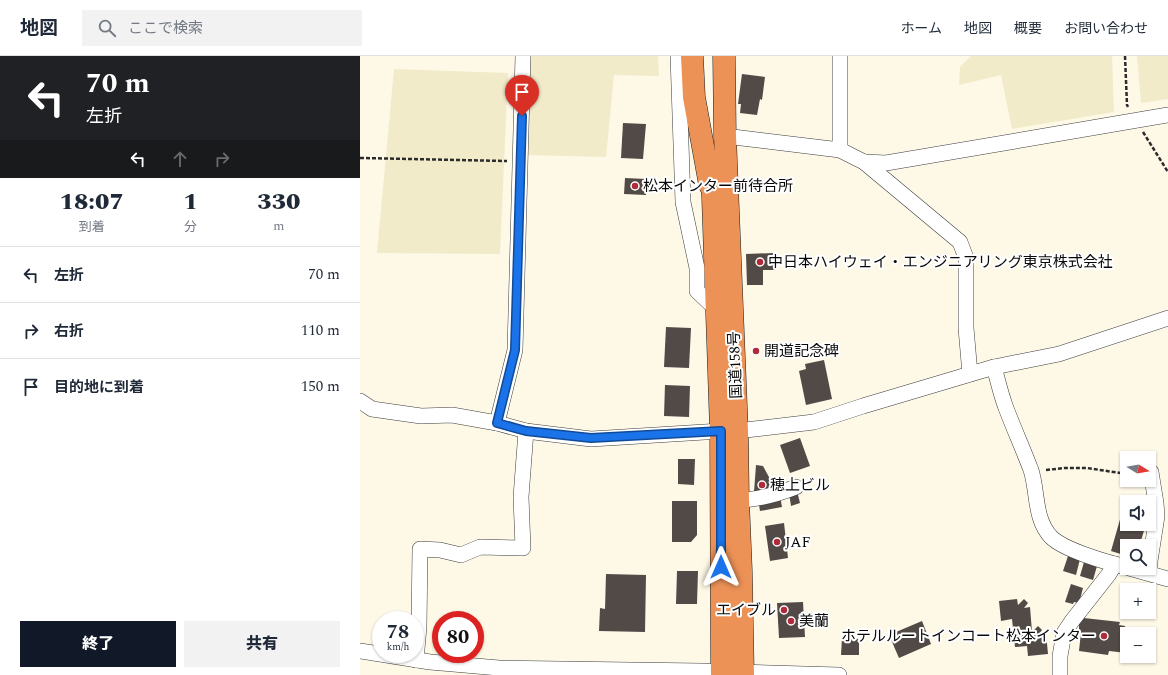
<!DOCTYPE html>
<html lang="ja">
<head>
<meta charset="utf-8">
<style>
  :root { --surface:#fff; --page:#f2f2f3; --text:#1f2937; --muted:#747a83; --line:#e0e1e3; --accent:#111827 }
  body { margin:0; font-family:Spectral,"Noto Sans JP",serif; background:var(--page); color:var(--text); height:100vh; display:flex; flex-direction:column; font-size:15px; white-space:nowrap }
  * { box-sizing:border-box; margin:0 }
  p { font-size:13px; color:var(--muted) }
  .icon { flex:none; width:22px; height:22px; fill:none; stroke:currentColor; stroke-width:2; stroke-linecap:round; stroke-linejoin:round }
  .map { position:relative; flex:1; overflow:hidden }
  .sheet { display:flex; flex-direction:column; background:var(--surface); width:360px }
  .sheet>* { flex:none }
  .banner { background:#202124; color:#fff; overflow:hidden }
  .needle { width:26px; rotate:101deg }
  .tools { position:absolute; left:760px; top:395px; display:grid; gap:8px }
  .tools a { display:grid; place-items:center; width:36px; height:36px; border-radius:0px; background:var(--surface); box-shadow:0 1px 3px #0004; font-size:20px }
  .speed { position:absolute; left:12px; top:555px; display:flex; gap:8px; font-size:20px; font-weight:700; text-align:center }
  .speed>* { display:grid; place-content:center; width:52px; height:52px; border-radius:50%; background:var(--surface); box-shadow:0 1px 3px #0004; line-height:1 }
  .speed small { font-size:10px; font-weight:400 }
  .speed .limit { border:6px solid #d22; background:#fff; color:#111 }
  .pin { position:absolute; display:grid; place-items:center; width:34px; height:34px; color:#fff; margin:-41px -17px; border-radius:50% 50% 50% 0; rotate:-45deg; box-shadow:0 0 4px #0007 }
  .pin .icon { rotate:45deg }
  .me { position:absolute; width:44px; margin:-22px; rotate:0deg; stroke-linejoin:round; filter:drop-shadow(0 0 3px #0008) }
  .turn { display:flex; align-items:center; gap:14px; height:84px; padding:0 20px; font-size:18px }
  .turn .icon { width:52px; height:52px; stroke-width:2.5 }
  .turn b { display:block; font-size:28px; line-height:34px }
  .lanes { display:flex; align-items:center; height:38px; padding:0 20px; background:#0003; justify-content:center; gap:20px; direction:ltr }
  .lanes .off { opacity:.35 }
  .eta { display:flex; justify-content:space-evenly; align-items:center; height:68px; text-align:center }
  .eta b { font-size:24px; font-weight:800; line-height:28px }
  .cta { display:flex; gap:8px; margin-top:auto; padding:8px 20px }
  .cta a { flex:1; height:46px; border-radius:0px; background:var(--accent); color:#fff; font-size:16px; font-weight:800; line-height:46px; text-align:center }
  .cta a+a { background:var(--page); color:var(--text) }
  ul { padding:0; list-style:none }
  li { display:flex; align-items:center; gap:12px; height:56px; padding:0 20px; border-top:1px solid var(--line) }
  li div { flex:1 }
  li b { display:block; font-size:15px }
  li em { font-style:normal }
  header { display:flex; align-items:center; gap:24px; box-sizing:border-box; height:56px; padding:0 20px; background:var(--surface); border-bottom:1px solid var(--line) }
  header strong { font-size:19px }
  nav { display:flex; gap:22px; margin-inline-start:auto; font-size:14px }
  .search { width:280px; height:36px; background:var(--page); display:flex; align-items:center; gap:10px; box-sizing:border-box; padding:0 14px; border-radius:0px; color:var(--muted); font-size:15px }
  main { display:flex; flex:1; min-height:0 }
  .map>svg:first-child { display:block }
  .farmland { fill:#f1ebca }
  .building { fill:#514a47 }
  .lines { fill:none; stroke-linecap:round; stroke-linejoin:round }
  .minor-casing { stroke:#3c3c3c; stroke-width:16 }
  .highway-casing { stroke:#1a1a1a; stroke-width:23 }
  .path { stroke:#2b2b2b; stroke-width:2.5; stroke-dasharray:4 2; stroke-linecap:butt }
  .minor { stroke:#fff; stroke-width:15 }
  .highway { stroke:#ec9257; stroke-width:22 }
  .route-casing { stroke:#114b97; stroke-width:10 }
  .route { stroke:#1a73e8; stroke-width:7 }
  .poi-dot { fill:#b02b39; stroke:#fff; stroke-width:1.5 }
  .labels { text-anchor:middle; stroke-width:4; stroke-linejoin:round; paint-order:stroke }
  .poi-label { font-size:15px; fill:#090909; stroke:#fff; text-anchor:start }
  .street-label { font-size:15px; fill:#090909; stroke:#fff }
</style>
</head>
<body>
<header>
<strong>地図</strong>
<div class="search"><svg class="icon" aria-label="search" viewBox="0 0 24 24"><circle cx="10" cy="10" r="6"/><path d="M15 15l6 6"/></svg>ここで検索</div>
<nav><a>ホーム</a><a>地図</a><a>概要</a><a>お問い合わせ</a></nav>
</header>
<main>
<section class="sheet">
<div class="banner">
<div class="turn"><svg class="icon" aria-label="left" viewBox="0 0 24 24"><path d="M17 20v-9H6M10 6l-5 5 5 5"/></svg><div><b>70 m</b>左折</div></div>
<div class="lanes"><svg class="icon" aria-label="left" viewBox="0 0 24 24"><path d="M17 20v-9H6M10 6l-5 5 5 5"/></svg><svg class="icon off" aria-label="ahead" viewBox="0 0 24 24"><path d="M12 20V5M6 11l6-6 6 6"/></svg><svg class="icon off" aria-label="right" viewBox="0 0 24 24"><path d="M7 20v-9h11M14 6l5 5-5 5"/></svg></div>
</div>
<div class="eta">
<div><b>18:07</b><p>到着</p></div>
<div><b>1</b><p>分</p></div>
<div><b>330</b><p>m</p></div>
</div>
<ul>
<li><svg class="icon" aria-label="left" viewBox="0 0 24 24"><path d="M17 20v-9H6M10 6l-5 5 5 5"/></svg><div><b>左折</b></div><em>70 m</em></li>
<li><svg class="icon" aria-label="right" viewBox="0 0 24 24"><path d="M7 20v-9h11M14 6l5 5-5 5"/></svg><div><b>右折</b></div><em>110 m</em></li>
<li><svg class="icon" aria-label="arrive" viewBox="0 0 24 24"><path d="M6 21V4h12l-3 4 3 4H6"/></svg><div><b>目的地に到着</b></div><em>150 m</em></li>
</ul>
<div class="cta"><a>終了</a><a>共有</a></div>
</section>
<div class="map">
<svg width="808" height="619" viewBox="0 0 808 619">
  <rect width="100%" height="100%" fill="#fef8e7"/>
  <!-- farmland -->
  <g class="farmland">
    <path d="M167,0H298L299,20L254,19L246,101L165,99Z"/>
    <path d="M611,0H752L754,56L652,73L641,19L599,29L600,11Z"/>
    <path d="M777,0H808V43L781,47Z"/>
    <path d="M34,13L148,17L140,198L17,197Z"/>
  </g>
  <!-- building -->
  <g class="building">
    <path d="M382,18L405,21L402,44L400,43L397,59L380,57L381,48H378Z"/>
    <path d="M263,67L286,68L283,103L261,102Z"/>
    <path d="M265,122L286,123V139L264,138Z"/>
    <path d="M414,197L415,214H403V229H387L386,198Z"/>
    <path d="M306,271L331,272L329,312L304,311Z"/>
    <path d="M464,304L472,343L446,349L439,315L446,313L445,308Z"/>
    <path d="M305,329L330,330L329,361L304,360Z"/>
    <path d="M440,382L450,410L430,417L420,389Z"/>
    <path d="M318,403H335L334,429L318,428Z"/>
    <path d="M396,409L403,410L410,423L409,437L394,436Z"/>
    <path d="M437,435L440,447L431,450L429,437Z"/>
    <path d="M420,440L422,451L400,455L398,443Z"/>
    <path d="M312,445H337V479L331,486H312Z"/>
    <path d="M763,453L767,455V468H786L780,488L783,489L782,490H767V500L751,495Z"/>
    <path d="M424,467L428,502L410,505L405,470Z"/>
    <path d="M708,500L720,503L716,519L703,515Z"/>
    <path d="M724,506L737,510L733,524L720,520Z"/>
    <path d="M317,515H338L337,548H316Z"/>
    <path d="M246,518L286,519L285,576L239,575L240,552L245,553Z"/>
    <path d="M711,528L723,532L719,547L714,546L713,548L705,546Z"/>
    <path d="M657,543L658,549L664,543L668,547L664,552L670,551L672,576L678,570L682,574L679,578L686,577L688,598L668,600L667,590L655,591L652,563L641,565L639,545Z"/>
    <path d="M443,546L445,581L419,582L417,547Z"/>
    <path d="M724,562L760,566L759,569L765,570L764,577H767V597L749,595L748,599L719,595L721,576L719,575V570L717,567Z"/>
    <path d="M562,565L571,588L539,602L529,579Z"/>
    <path d="M482,582L499,583V599H481Z"/>
  </g>
  <g class="lines">
    <!-- minor casing -->
    <g class="minor-casing">
      <g id="minor">
        <path d="M318,0L323,146L337,212V235L356,253"/>
        <path d="M365,80L480,94L504,106L600,186L606,202V272L610,318"/>
        <path d="M480,94V0"/>
        <path d="M504,106L526,107L808,59"/>
        <path d="M634,311C638,325 641,339 646,352C654,373 663,393 671,414C678,436 674,463 691,481C704,494 748,507 767,511"/>
        <path d="M0,345L12,353L61,360L92,359L137,367L166,375L231,383L361,375H377L454,366L503,350L634,311L699,298L808,262"/>
        <path d="M137,367L155,294L163,0"/>
        <path d="M378,444C397,444 418,438 436,431"/>
        <path d="M769,512L808,523"/>
        <path d="M790,517V505L797,460L796,447L791,416"/>
        <path d="M0,595L70,606L139,612L341,615L479,619"/>
        <path d="M56,604L59,571L60,493L80,494L101,499L120,491L163,492L161,441L166,375"/>
        <path d="M700,619V600L704,577L712,565L749,518L755,508"/>
      </g>
    </g>
    <!-- highway casing -->
    <g class="highway-casing">
      <g id="highway">
        <path d="M332,0L334,41L350,129"/>
        <path d="M364,0L365,80L377,375L378,444L381,515L383,619"/>
        <path d="M352,113L361,375L362,619"/>
      </g>
    </g>
    <!-- path -->
    <g class="path">
      <path d="M765,0L767,49L768,51"/>
      <path d="M783,76L808,116"/>
      <path d="M0,102L147,105"/>
      <path d="M686,414L705,412H727L767,418"/>
    </g>
    <!-- minor -->
    <use href="#minor" class="minor"/>
    <!-- highway -->
    <use href="#highway" class="highway"/>
  </g>
  <g class="lines">
    <!-- route casing -->
    <g class="route-casing">
      <path id="route" d="M162,60L155,294L137,367L166,375L231,382L361,375V511"/>
    </g>
    <!-- route -->
    <use href="#route" class="route"/>
  </g>
  <!-- markers -->
  <g class="poi-dot">
    <circle cx="275" cy="130" r="4"/>
    <circle cx="400" cy="206" r="4"/>
    <circle cx="396" cy="295" r="4"/>
    <circle cx="402" cy="429" r="4"/>
    <circle cx="417" cy="486" r="4"/>
    <circle cx="424" cy="554" r="4"/>
    <circle cx="431" cy="565" r="4"/>
    <circle cx="744" cy="580" r="4"/>
  </g>
  <g class="labels">
    <!-- poi labels -->
    <g class="poi-label">
      <text x="283" y="135">松本インター前待合所</text>
      <text x="408" y="211">中日本ハイウェイ・エンジニアリング東京株式会社</text>
      <text x="404" y="300">開道記念碑</text>
      <text x="410" y="434">穂上ビル</text>
      <text x="425" y="491">JAF</text>
      <text x="416" y="559" text-anchor="end">エイブル</text>
      <text x="439" y="570">美蘭</text>
      <text x="736" y="585" text-anchor="end">ホテルルートインコート松本インター</text>
    </g>
    <!-- street labels -->
    <g class="street-label">
      <text transform="translate(375 309) rotate(-92)" y="5">国道158号</text>
    </g>
  </g>
</svg>
<div class="tools">
<a><svg class="needle" viewBox="-14 -14 28 28"><path d="M0-13l5 13h-10z" fill="#e53935"/><path d="M0 13l5-13h-10z" fill="#747a83"/></svg></a>
<a><svg class="icon" aria-label="sound" viewBox="0 0 24 24"><path d="M4 9h4l5-4v14l-5-4H4zM17 9q2 3 0 6"/></svg></a>
<a><svg class="icon" aria-label="search" viewBox="0 0 24 24"><circle cx="10" cy="10" r="6"/><path d="M15 15l6 6"/></svg></a>
<a>+</a>
<a>−</a>
</div>
<div class="speed"><div>78<small>km/h</small></div><div class="limit">80</div></div>
<div class="pin" style="left:162px;top:60px;background:#d93025"><svg class="icon" aria-label="arrive" viewBox="0 0 24 24"><path d="M6 21V4h12l-3 4 3 4H6"/></svg></div>
<svg class="me" style="left:361px;top:511px" viewBox="-20 -20 40 40"><path d="M0-17L14 15 0 8-14 15z" fill="#1a73e8" stroke="#fff" stroke-width="4"/></svg>
</div>
</main>
</body>
</html>
